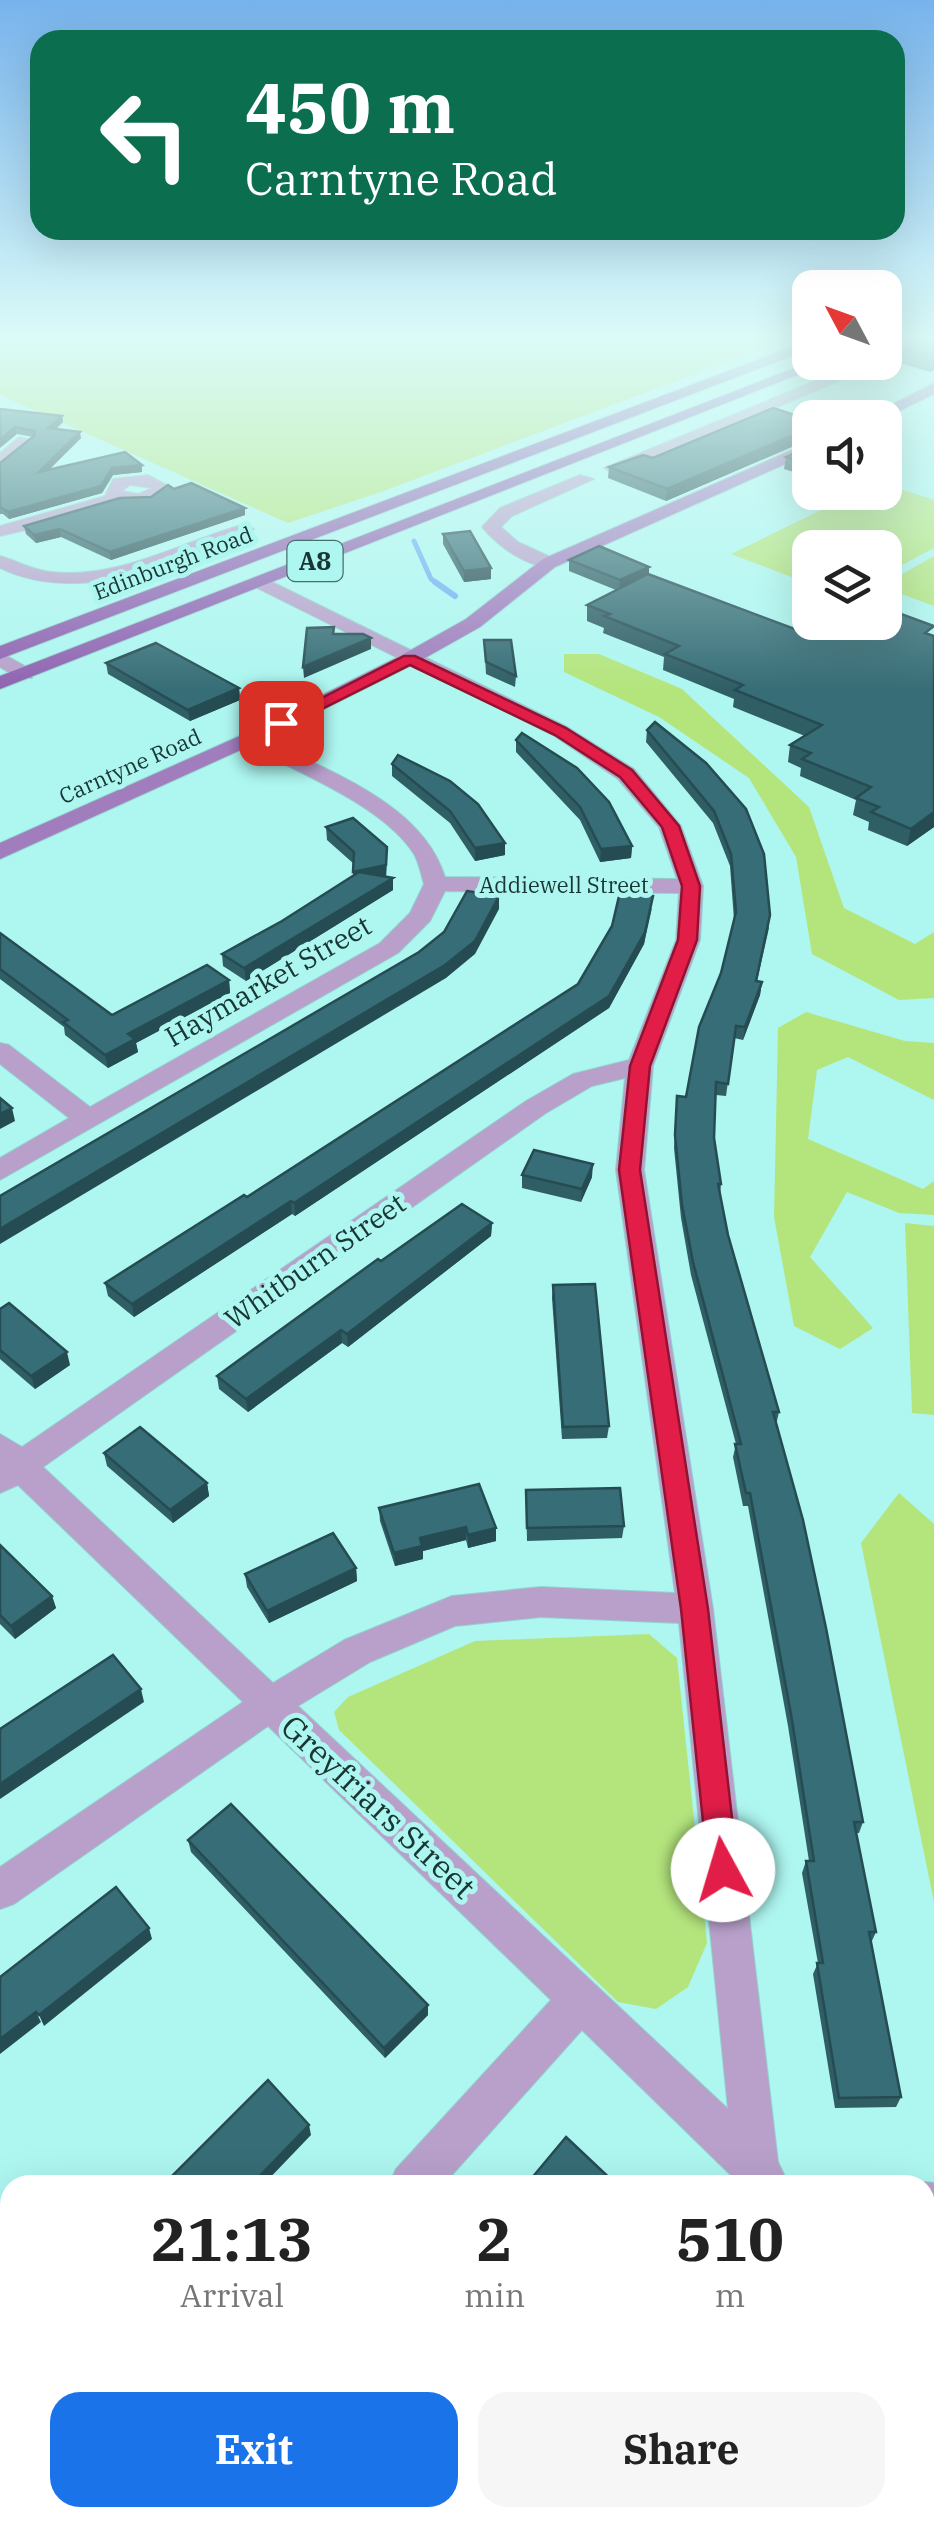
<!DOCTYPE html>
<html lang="en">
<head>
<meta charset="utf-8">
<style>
  :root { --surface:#fff; --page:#f6f6f6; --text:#222; --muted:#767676; --accent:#1a73e8 }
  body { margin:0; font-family:"IBM Plex Serif",serif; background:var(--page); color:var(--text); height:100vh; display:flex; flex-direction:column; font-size:38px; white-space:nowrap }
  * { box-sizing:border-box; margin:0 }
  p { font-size:32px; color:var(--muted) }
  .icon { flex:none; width:55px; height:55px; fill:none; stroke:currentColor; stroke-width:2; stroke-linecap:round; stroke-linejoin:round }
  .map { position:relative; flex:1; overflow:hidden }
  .panel { position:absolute; left:0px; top:2175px; width:935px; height:352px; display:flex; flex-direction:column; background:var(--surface); border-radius:30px 30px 0 0; box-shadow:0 10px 40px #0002 }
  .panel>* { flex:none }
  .top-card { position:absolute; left:30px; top:30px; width:875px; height:210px; border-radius:30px; box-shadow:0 10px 40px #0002; background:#0b6e4f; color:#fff; overflow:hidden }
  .needle { width:65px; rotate:311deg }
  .tools { position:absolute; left:792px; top:270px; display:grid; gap:20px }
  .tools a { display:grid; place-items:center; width:110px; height:110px; border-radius:20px; background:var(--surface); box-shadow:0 10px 40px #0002; font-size:50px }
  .pin { position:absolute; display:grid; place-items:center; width:85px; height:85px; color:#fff; margin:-42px; border-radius:20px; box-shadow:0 5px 15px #0006 }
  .me { position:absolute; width:110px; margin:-55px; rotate:354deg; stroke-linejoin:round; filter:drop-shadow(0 0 8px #0008) }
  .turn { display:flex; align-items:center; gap:35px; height:210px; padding:0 50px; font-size:45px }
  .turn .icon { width:130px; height:130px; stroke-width:2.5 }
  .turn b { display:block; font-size:70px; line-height:85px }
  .eta { display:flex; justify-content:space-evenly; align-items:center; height:170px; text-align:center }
  .eta b { font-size:60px; font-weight:700; line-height:70px }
  .button { display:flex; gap:20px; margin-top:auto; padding:20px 50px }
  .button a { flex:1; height:115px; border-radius:30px; background:var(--accent); color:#fff; font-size:40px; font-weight:700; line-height:115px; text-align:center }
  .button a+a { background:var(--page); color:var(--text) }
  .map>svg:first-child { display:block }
  .green { fill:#b4e57d }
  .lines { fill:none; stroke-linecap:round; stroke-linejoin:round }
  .stream-far1 { stroke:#6fb1f3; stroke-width:5 }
  .stream { stroke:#6fb1f3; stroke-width:6 }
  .street-casing { stroke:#93d3ce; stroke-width:2 }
  .secondary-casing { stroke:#93d3ce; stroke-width:2 }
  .primary-casing { stroke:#93d3ce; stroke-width:2 }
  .street { fill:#b8a0cb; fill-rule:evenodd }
  .secondary { fill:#a17dbd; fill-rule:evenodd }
  .primary { fill:#9063b1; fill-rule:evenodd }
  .wall { fill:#2f5e65 }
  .shaded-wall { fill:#264c53 }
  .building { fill:#376d76; stroke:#264c53; stroke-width:2.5 }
  .route { fill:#e11d48; stroke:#92132f; stroke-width:2.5 }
  .labels { text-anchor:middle; stroke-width:10; stroke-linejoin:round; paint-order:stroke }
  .far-street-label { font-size:22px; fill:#183634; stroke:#aef6f0 }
  .shield { fill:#aef6f0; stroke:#45706c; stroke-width:2.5 }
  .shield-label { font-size:25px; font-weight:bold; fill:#183634 }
  .street-label { font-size:28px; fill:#183634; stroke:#aef6f0 }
  .near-street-label { font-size:32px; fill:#183634; stroke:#aef6f0 }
</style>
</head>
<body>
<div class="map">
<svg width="934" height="2527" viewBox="0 0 934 2527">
  <rect width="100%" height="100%" fill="#aef6f0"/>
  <!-- green -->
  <g class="green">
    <path d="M0,336H796L384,491L288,523L0,395Z"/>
    <path d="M885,484L934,500V548L885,574V548H810V584L731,554L856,493L885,492Z"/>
    <path d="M934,556V606L885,588V584Z"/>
    <path d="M564,654H599L682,689L809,807L844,908L915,944L934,932V998L899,1000L812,954L796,857L749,778L659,717L564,672Z"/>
    <path d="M806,1012L905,1041L934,1043V1100L848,1057L817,1070L808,1139L923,1189L934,1181V1215L899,1213L847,1192L810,1257L873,1328L840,1349L794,1326L774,1217L778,1028Z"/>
    <path d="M905,1223L934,1226V1415L912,1413Z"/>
    <path d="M899,1493L934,1524V1902L861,1543Z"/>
    <path d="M649,1634L677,1658L707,1943L688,1987L656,2009L618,2002L339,1730L334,1712L348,1697L475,1641Z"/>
  </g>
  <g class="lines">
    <!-- stream-far1 -->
    <path class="stream-far1" d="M414,541L431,579L438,584"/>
    <!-- stream -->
    <path class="stream" d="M435,582L455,596"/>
    <!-- street casing -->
    <g class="street-casing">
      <g id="street">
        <path d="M861,362L875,365L681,449L612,473L604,468Z"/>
        <path d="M19,437L33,440L0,467V453Z"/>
        <path d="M148,475L170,487L152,501L120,502L69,520L0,536V526L105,496L113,479ZM130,485L152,488L139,494L122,491Z"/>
        <path d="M580,475L594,479L512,516L501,527L518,542L555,559V567C529,570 498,546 482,527L500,508Z"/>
        <path d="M245,524L254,529L251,533C174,562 80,607 0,568V556C18,561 32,570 51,572C119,580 182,541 245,524Z"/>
        <path d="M260,576L567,727L634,769L681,826L703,886L700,940L653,1066L644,1170L713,1609L778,2162L789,2185H741L582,2030L443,2185H389L396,2169L551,2000L268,1726L14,1904L0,1909V1867L243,1702L18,1485L0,1493V1434L22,1447L526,1101L573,1074L629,1060L676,940L679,893L445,891L430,921L398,953L0,1180V1158L69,1118L0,1064V1043L9,1045L90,1107L380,943L410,913L424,884C421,874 419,863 414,854C382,804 293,771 242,743L238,739L242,735H256C321,769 421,800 445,877L677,879L659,827L618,779L553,735L253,586V578ZM625,1078L616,1170L675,1593L541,1587L452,1596L344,1640L273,1683L43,1467L546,1113L592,1086ZM541,1617L679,1623L728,2109L298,1706L370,1662L455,1626Z"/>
        <path d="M0,652L32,670V678H18L0,667Z"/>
        <path d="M925,2182L934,2183V2229L925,2228V2185H918Z"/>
        <path d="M81,2518H138L134,2527H77Z"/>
        <path d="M751,2518H802L803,2527H751Z"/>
      </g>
    </g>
    <!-- secondary casing -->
    <g class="secondary-casing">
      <g id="secondary">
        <path d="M934,383V394L885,418H865Z"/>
        <path d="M810,442V453L555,567L480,627L416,663L256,743L0,859V843L242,735L402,655L466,619L543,559Z"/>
      </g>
    </g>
    <!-- primary casing -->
    <g class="primary-casing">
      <g id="primary">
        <path d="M885,336H897L885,342Z"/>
        <path d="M810,340V349L0,659V646Z"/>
        <path d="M810,362H830L0,689V676Z"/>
      </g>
    </g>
    <!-- street -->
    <use href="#street" class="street"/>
    <!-- secondary -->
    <use href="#secondary" class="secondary"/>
    <!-- primary -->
    <use href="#primary" class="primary"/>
  </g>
  <!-- wall -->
  <g class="wall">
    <path d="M934,336V370L930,372L893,361L895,346Z"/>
    <path d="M0,409L62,416L63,422L56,429L81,438L49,469L142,465V472L113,475L102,493L9,519L3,514H0V463L33,437L17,434Z"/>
    <path d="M810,420V439L666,501L608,478L609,467L653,458Z"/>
    <path d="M810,446V477L784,469L786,457Z"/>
    <path d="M174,489L245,515L111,560L61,537L36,543L26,534L24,526L151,497Z"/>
    <path d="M443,534L491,568V579L464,582L443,544Z"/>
    <path d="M569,560L649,574L816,637L933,636L934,827L907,846L868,830L869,822L853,815L856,800L800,776L801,768L788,762L790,745L805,736L733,707L734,699L663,670L664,657L603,633L604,628L587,621V605L616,590L569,571Z"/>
    <path d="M484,640L516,676L515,687L486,674Z"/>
    <path d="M106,663L239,688L240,700L190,721L108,674Z"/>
    <path d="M647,730L706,763L769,928L757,981L762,982L760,995L743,1040L734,1038L726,1096L716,1095L714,1138L721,1184L720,1195L728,1235L779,1412L776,1425L863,1822L859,1833H856L876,1932L871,1943L901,2097L896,2107L835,2108L813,1974L818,1963L802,1873L806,1861H809L788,1726L748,1506H743L733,1457L736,1444L691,1275L681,1218L674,1148L677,1096L686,1097L721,973L734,920L730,866L713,823L646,742Z"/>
    <path d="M516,740L632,846L631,858L600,862L580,820L516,752Z"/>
    <path d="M392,764L505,843V855L475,861L450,823L392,776Z"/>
    <path d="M326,827L387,859L386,877L393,878V890L246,981L223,966L222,954L282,921L353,876L354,864L327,840Z"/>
    <path d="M652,908L644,944L609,1008L295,1216L292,1214L134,1317L108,1296L105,1283L247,1197L578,984Z"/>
    <path d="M0,933L112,1015L229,980L230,993L136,1043L138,1052L108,1068L65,1035L64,1027L0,979Z"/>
    <path d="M522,1175L592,1177L581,1202L522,1188Z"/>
    <path d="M492,1223L491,1236L348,1347L342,1343L248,1412L219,1389L217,1376L381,1261Z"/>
    <path d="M553,1285L609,1426L607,1438L562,1439L552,1298Z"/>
    <path d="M0,1309L70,1365L35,1389L0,1359Z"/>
    <path d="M104,1453L207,1483L209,1496L173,1523L107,1466Z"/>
    <path d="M526,1490L624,1526L622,1538L527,1541Z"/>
    <path d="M379,1508L496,1528V1541L468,1548L466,1540L423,1551V1559L395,1566L380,1521Z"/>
    <path d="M0,1545L52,1596L56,1608L15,1639L0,1624Z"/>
    <path d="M356,1568L357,1581L269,1623L247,1587L245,1574Z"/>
    <path d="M188,1840L428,2015L385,2058L191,1852Z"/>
    <path d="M866,2518H925L934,2527H867Z"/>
  </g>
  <!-- shaded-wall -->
  <g class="shaded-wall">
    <path d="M934,356V370L930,372L933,357Z"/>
    <path d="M62,416L63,422L49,435L48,428Z"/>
    <path d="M15,427L17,434L0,448V440Z"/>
    <path d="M810,428V439L666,501L667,489Z"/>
    <path d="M80,432L81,438L40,479L39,472Z"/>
    <path d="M142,465V472L113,475L102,493L9,519L8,512L112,468Z"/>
    <path d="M245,508V515L111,560L110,552Z"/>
    <path d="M60,529L61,537L36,543L34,535Z"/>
    <path d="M649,567V578L619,591L620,580Z"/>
    <path d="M491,568V579L464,582V571Z"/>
    <path d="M371,638V649L304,678L303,667Z"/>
    <path d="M239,688L240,700L190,721L188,710Z"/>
    <path d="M934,812V827L907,846L911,829Z"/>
    <path d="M505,843V855L475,861V848Z"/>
    <path d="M632,846L631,858L600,862L601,849Z"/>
    <path d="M387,847L386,878L354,884L353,872Z"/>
    <path d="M393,878V890L246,981L244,968Z"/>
    <path d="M499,896V909L475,954L446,978L0,1244V1229L445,965Z"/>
    <path d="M653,896L644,944L609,1008L295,1216L294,1203L609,996Z"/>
    <path d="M229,980L230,993L136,1043L138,1052L108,1068L105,1055L128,1034Z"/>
    <path d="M762,982L760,995L743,1040L745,1027Z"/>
    <path d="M12,1108L15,1121L0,1129V1114Z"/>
    <path d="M593,1164L592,1177L581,1202L582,1189Z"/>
    <path d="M291,1201L292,1214L134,1317L132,1304Z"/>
    <path d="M492,1223L491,1236L348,1347L347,1334Z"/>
    <path d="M341,1330L342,1343L248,1412L246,1399Z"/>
    <path d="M67,1352L70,1365L35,1389L31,1376Z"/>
    <path d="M207,1483L209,1496L173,1523L170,1510Z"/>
    <path d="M466,1527V1540L423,1551V1559L395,1566L394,1553L420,1538Z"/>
    <path d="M496,1528V1541L468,1548V1535Z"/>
    <path d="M356,1568L357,1581L269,1623L267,1611Z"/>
    <path d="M52,1596L56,1608L15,1639L11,1626Z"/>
    <path d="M141,1689L144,1702L0,1799V1784Z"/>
    <path d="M149,1928L152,1939L44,2026L39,2015Z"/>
    <path d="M428,2005V2015L385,2058L384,2048Z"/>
    <path d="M36,2012L41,2022L0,2054V2039Z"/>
    <path d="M309,2125L311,2135L263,2185H251Z"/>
    <path d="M10,2426V2439L0,2450V2436Z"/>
    <path d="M323,2518H330L322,2527H315Z"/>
  </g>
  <!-- building -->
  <g class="building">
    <path d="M920,336H934V356L895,346Z"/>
    <path d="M773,408L810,420V428L667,489L609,467L643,455L653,458Z"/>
    <path d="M0,409L62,416L48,428L80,432L39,472L125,452L142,465L112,468L101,486L8,512L0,507V463L34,436L35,431L15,427L0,440Z"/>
    <path d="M810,446V465L786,457Z"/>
    <path d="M191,483L245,508L110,552L60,529L34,535L24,526L120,498L151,497L168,485L174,489Z"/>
    <path d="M470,531L491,568L464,571L443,534Z"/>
    <path d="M599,546L649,567L620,580L569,560Z"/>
    <path d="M648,574L816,637L840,622H885V608L934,626L925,633L934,636V812L911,829L871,812L879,807L856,798L871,787L802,759L811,753L790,745L822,725L735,690L743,685L665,654L679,646L604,616L610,614L587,605Z"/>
    <path d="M334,627L333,634H363L371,638L303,667L307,628Z"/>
    <path d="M484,640H511L516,676L486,662Z"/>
    <path d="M156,643L239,688L188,710L106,663Z"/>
    <path d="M655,722L706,763L746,809L764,854L770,915L756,981L762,982L745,1027L736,1026L728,1084L716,1082L714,1138L721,1184H718L728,1235L779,1412H773L803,1520L826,1628L863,1822H854L876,1932H869L901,2097L839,2098L817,1963H823L806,1861H814L791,1714L750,1493H746L735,1444H741L693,1262L682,1205L675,1135L677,1096L686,1097L699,1027L721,973L736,912L731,854L714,811L647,730Z"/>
    <path d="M522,733L577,768L609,802L632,846L601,849L580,807L516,740Z"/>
    <path d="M398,755L450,781L478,804L505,843L475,848L450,811L392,764Z"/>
    <path d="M353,818L387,847L386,865L353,872L354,852L326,827Z"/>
    <path d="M359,872L393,878L244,968L222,954L282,921Z"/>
    <path d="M467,891L499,896L475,941L445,965L0,1229V1196L419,952L444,932Z"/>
    <path d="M620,892L653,896L645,932L609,996L294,1203L291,1201L132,1304L105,1283L244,1195L247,1197L578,984L612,926Z"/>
    <path d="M0,933L112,1015L207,965L229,980L128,1034L135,1039L105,1055L63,1022L68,1020L0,969Z"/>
    <path d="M0,1098L12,1108L0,1114Z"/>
    <path d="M534,1150L593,1164L582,1189L522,1175Z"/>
    <path d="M462,1204L492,1223L347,1334L341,1330L246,1399L217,1376L378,1259L381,1261Z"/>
    <path d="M595,1284L609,1426L563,1427L553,1285Z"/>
    <path d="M9,1303L67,1352L31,1376L0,1350V1309Z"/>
    <path d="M140,1427L207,1483L170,1510L104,1453Z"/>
    <path d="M479,1484L496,1528L468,1535L466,1527L420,1538L422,1546L394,1553L379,1508Z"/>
    <path d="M620,1488L624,1526L527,1528L526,1490Z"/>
    <path d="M333,1533L356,1568L267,1611L245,1574Z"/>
    <path d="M0,1545L52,1596L11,1626L0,1615Z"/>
    <path d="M113,1655L141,1689L0,1784V1729Z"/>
    <path d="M231,1804L428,2005L384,2048L188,1840Z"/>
    <path d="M116,1887L149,1928L39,2015L36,2012L0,2039V1977Z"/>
    <path d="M268,2080L309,2125L251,2185H181L172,2176Z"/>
    <path d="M566,2137L617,2185H526Z"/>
    <path d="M0,2378L10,2391V2426L0,2436Z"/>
    <path d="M925,2387L931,2449H925Z"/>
    <path d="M925,2507L934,2508V2527H872V2518H925Z"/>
    <path d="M224,2518H323L315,2527H215Z"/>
    <rect x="598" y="2518" width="72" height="9"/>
  </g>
  <!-- sky -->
  <linearGradient id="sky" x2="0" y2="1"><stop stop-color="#77b3ec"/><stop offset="0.49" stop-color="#dbfbf8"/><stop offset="1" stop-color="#dbfbf8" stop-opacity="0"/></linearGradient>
  <rect width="934" height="690" fill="url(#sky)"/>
  <!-- route -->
  <path class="route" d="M404,656H415L566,728L632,770L679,826L700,886L697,940L650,1066L640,1170L708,1609L738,1870L734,1880L723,1884L712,1880L708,1870L681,1609L619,1170L630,1066L678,940L682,886L662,827L620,777L555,735L410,665L286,727L273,723Z"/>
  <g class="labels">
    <!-- far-street labels -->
    <g class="far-street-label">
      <text transform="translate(173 563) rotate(-21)" y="8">Edinburgh Road</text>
      <text transform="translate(130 766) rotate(-24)" y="8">Carntyne Road</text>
      <text x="564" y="893">Addiewell Street</text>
    </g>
    <!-- shield labels -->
    <rect class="shield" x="287.5" y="541" width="55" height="40" rx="8"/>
    <g class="shield-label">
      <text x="315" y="570">A8</text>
    </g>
    <!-- street labels -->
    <g class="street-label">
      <text transform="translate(268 981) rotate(-30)" y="10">Haymarket Street</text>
      <text transform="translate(315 1261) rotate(-35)" y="10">Whitburn Street</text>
    </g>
    <!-- near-street labels -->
    <g class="near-street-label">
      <text transform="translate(378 1807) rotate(43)" y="11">Greyfriars Street</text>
    </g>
  </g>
</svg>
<div class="tools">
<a><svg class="needle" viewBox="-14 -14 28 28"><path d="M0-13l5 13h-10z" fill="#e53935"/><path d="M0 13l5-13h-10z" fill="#767676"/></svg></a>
<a><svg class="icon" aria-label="sound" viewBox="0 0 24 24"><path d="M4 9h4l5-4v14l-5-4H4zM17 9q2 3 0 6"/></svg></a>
<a><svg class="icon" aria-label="layers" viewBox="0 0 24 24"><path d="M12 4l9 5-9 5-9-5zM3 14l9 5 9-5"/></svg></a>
</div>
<div class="pin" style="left:281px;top:723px;background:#d93025"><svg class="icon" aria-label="arrive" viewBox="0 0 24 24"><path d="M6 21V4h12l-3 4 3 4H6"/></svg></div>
<svg class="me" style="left:723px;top:1870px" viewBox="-20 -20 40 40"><circle r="19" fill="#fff"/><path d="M0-13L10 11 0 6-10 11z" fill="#e11d48"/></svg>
<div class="top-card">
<div class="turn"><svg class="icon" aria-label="left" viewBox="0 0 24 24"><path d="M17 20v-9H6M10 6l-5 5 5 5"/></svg><div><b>450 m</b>Carntyne Road</div></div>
</div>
<section class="panel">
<div class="eta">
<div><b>21:13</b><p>Arrival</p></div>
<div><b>2</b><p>min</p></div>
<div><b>510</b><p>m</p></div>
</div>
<div class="button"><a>Exit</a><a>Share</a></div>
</section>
</div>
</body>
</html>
